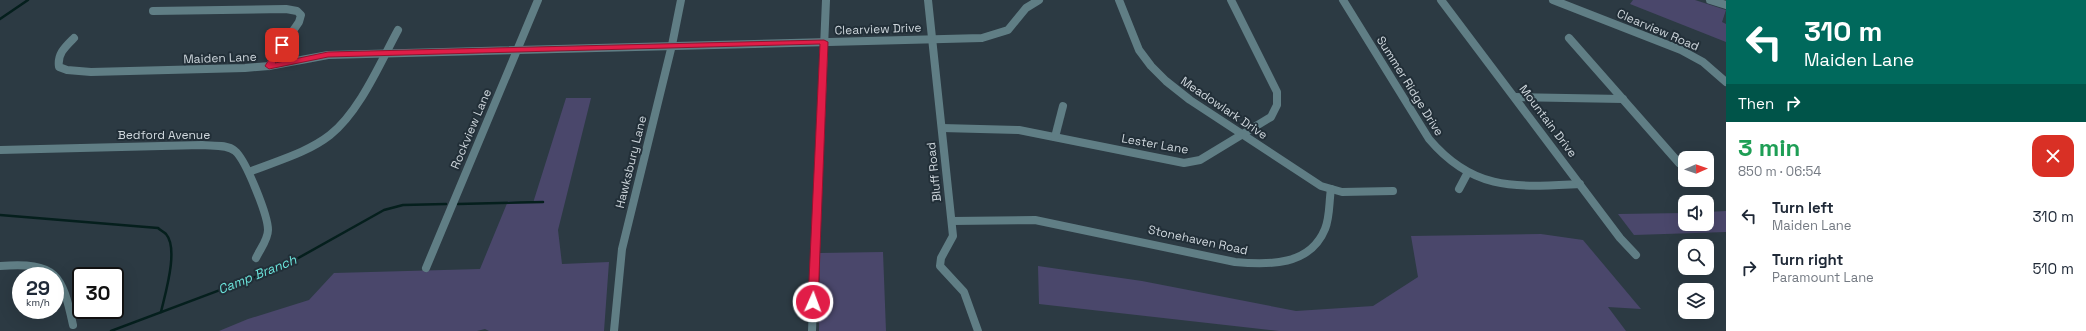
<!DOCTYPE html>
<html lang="en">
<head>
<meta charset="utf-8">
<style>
  :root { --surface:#fff; --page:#f2f2f3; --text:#1f2937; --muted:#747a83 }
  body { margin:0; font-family:"Space Grotesk",sans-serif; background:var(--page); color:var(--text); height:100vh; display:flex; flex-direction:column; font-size:15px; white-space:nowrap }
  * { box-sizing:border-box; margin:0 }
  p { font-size:13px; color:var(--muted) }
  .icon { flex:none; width:22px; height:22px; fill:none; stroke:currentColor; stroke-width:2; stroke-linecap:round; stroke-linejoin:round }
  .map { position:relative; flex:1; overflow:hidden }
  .details { display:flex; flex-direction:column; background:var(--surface); width:360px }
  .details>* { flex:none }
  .guide { background:#00695c; color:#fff; overflow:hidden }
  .needle { width:26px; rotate:88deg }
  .controls { position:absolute; left:1678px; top:151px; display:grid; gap:8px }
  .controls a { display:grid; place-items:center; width:36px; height:36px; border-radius:8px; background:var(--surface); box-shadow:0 4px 16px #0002; font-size:20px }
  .speed { position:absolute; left:12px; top:267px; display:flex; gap:8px; font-size:20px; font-weight:700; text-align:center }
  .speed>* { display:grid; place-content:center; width:52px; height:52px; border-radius:50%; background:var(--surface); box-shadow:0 4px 16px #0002; line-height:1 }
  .speed small { font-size:10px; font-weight:400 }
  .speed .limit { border:2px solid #111; border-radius:6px; background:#fff; color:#111 }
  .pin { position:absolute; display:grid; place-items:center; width:34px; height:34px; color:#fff; margin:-17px; border-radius:8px; box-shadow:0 2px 6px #0006 }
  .me { position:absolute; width:44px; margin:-22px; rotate:2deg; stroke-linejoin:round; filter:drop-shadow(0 0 3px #0008) }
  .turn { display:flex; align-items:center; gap:14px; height:84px; padding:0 12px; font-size:18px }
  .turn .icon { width:52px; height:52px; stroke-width:2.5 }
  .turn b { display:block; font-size:28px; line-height:34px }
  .then { display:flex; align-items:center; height:38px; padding:0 12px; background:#0003; gap:8px; font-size:15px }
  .round { display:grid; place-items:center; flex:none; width:42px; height:42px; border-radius:12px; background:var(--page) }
  .overview { display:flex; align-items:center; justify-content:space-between; height:68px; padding:0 12px }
  h1 { font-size:24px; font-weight:700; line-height:30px; color:#1e9e55 }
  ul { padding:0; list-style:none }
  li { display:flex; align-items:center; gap:12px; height:52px; padding:0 12px }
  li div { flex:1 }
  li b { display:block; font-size:15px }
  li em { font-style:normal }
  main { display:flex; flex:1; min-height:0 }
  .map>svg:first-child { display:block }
  .green { fill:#4a476b }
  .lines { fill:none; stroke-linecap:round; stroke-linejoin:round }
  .stream { stroke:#051f1d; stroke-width:2.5 }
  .minor { stroke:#607e85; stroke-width:8 }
  .route { fill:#e11d48; stroke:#92132f }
  .labels { text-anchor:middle; stroke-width:4; stroke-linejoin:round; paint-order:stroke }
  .street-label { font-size:12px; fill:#cfd7dd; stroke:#222f38 }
  .water-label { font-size:13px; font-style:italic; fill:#6ce6dd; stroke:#222f38 }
</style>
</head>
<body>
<main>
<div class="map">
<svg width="1726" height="331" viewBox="0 0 1726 331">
  <rect width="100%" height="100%" fill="#2c3a43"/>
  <!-- green -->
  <g class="green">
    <path d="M1633,0H1695L1726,10L1722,22L1726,24V42L1630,4Z"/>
    <path d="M566,98H591L558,230L562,264L609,262L604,331H489L485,329L477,331H219L248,319L309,300L334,273L480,269L508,201L533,203Z"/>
    <path d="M1726,211V232L1634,235L1618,214L1685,213V224H1707V212Z"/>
    <path d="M1541,234L1583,240L1641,309L1608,307L1626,331H1279L1039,304L1038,266L1142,281L1296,311L1373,306L1418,277L1411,236Z"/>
    <path d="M883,252L886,331H819L820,253Z"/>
  </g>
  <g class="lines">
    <!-- stream -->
    <g class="stream">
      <path d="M0,19L28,0"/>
      <path d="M458,204L543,202"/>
      <path d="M0,215L158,228C160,230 164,232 166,234C179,249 165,294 161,312"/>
      <path d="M111,331L284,266L384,210L403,205L446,204"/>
    </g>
    <!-- minor -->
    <g class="minor">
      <path d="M928,0L953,236L941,258L940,266L964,292L978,331"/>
      <path d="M1119,0L1139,50L1151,66L1166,81L1190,100L1321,186L1342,192L1393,191"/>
      <path d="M1343,0L1429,139C1474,192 1516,187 1580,184"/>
      <path d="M1441,0L1620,238L1636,255"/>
      <path d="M1553,0L1681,50L1703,62L1726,82"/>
      <path d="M1710,0L1726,5"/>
      <path d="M153,11L286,9L297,11L301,15L299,22L269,66"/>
      <path d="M74,38C65,47 57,54 59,67L67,70L91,72L245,68L269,66L328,55L982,38L1008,30L1026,8L1039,0"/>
      <path d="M1569,38L1679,163"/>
      <path d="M1515,97L1623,99"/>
      <path d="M942,128L1019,130L1184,163L1200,160L1271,117L1277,105V92L1231,0"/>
      <path d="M1055,137L1063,106"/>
      <path d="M0,150L202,145C212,146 227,144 235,151C246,160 268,216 268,230C268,240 260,249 256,258"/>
      <path d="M249,172C276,161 307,153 330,135C360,111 380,63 398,30"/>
      <path d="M1459,189L1467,174"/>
      <path d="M952,221L1035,220L1235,262C1269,265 1310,266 1325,229C1330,217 1329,201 1331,189"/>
      <path d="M0,266C57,262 62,274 73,325"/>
      <path d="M426,268L538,0"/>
      <path d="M614,331L622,249L672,45L681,0"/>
      <path d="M812,331L826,0"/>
    </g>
  </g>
  <!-- route -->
  <path class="route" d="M824,40L828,42L818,302L813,306L808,302L820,44L328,57L269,69L265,66L279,44L282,43L286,45L275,63L328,52Z"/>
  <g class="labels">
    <!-- street labels -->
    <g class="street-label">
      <text transform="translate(878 29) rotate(-2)" y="4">Clearview Drive</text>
      <text transform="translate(1658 30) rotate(23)" y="4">Clearview Road</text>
      <text transform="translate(220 58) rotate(-2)" y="4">Maiden Lane</text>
      <text transform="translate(1410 86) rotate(58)" y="4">Summer Ridge Drive</text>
      <text transform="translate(1224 108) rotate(34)" y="4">Meadowlark Drive</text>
      <text transform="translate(1548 121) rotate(53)" y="4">Mountain Drive</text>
      <text transform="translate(471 129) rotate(-67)" y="4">Rockview Lane</text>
      <text x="164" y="139">Bedford Avenue</text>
      <text transform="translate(1155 144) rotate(10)" y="4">Lester Lane</text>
      <text transform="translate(631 162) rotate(-76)" y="4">Hawksbury Lane</text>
      <text transform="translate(934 172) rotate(-96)" y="4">Bluff Road</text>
      <text transform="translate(1198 240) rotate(12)" y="4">Stonehaven Road</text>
    </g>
    <!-- water labels -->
    <g class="water-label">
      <text transform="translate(257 274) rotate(-22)" y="5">Camp Branch</text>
    </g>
  </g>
</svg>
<div class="controls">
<a><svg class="needle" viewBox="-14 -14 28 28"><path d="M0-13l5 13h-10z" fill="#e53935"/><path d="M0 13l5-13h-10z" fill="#747a83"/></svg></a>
<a><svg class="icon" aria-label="sound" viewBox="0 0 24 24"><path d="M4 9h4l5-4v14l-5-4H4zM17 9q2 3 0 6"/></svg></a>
<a><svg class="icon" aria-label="search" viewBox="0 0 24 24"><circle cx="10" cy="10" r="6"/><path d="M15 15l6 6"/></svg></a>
<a><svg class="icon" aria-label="layers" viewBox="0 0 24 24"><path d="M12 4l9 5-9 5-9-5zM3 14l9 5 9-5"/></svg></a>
</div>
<div class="speed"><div>29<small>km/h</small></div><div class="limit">30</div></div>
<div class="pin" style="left:282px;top:45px;background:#d93025"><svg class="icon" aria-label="arrive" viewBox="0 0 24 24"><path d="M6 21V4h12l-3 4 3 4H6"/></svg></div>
<svg class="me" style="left:813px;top:302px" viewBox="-20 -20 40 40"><circle r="17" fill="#e11d48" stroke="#fff" stroke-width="3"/><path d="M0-11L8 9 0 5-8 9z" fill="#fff"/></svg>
</div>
<section class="details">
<div class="guide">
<div class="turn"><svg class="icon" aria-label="left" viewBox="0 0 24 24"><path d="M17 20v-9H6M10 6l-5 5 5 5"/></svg><div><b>310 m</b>Maiden Lane</div></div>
<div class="then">Then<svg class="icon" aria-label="right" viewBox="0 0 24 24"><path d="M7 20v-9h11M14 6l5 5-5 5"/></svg></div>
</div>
<div class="overview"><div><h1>3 min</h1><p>850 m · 06:54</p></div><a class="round" style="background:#d93025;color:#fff"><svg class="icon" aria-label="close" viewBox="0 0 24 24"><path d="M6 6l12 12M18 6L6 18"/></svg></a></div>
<ul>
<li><svg class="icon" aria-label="left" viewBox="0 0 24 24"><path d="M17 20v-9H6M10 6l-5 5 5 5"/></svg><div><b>Turn left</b><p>Maiden Lane</p></div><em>310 m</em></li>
<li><svg class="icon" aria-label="right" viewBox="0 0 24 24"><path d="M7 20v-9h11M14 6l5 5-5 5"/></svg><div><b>Turn right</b><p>Paramount Lane</p></div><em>510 m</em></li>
</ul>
</section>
</main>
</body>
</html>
